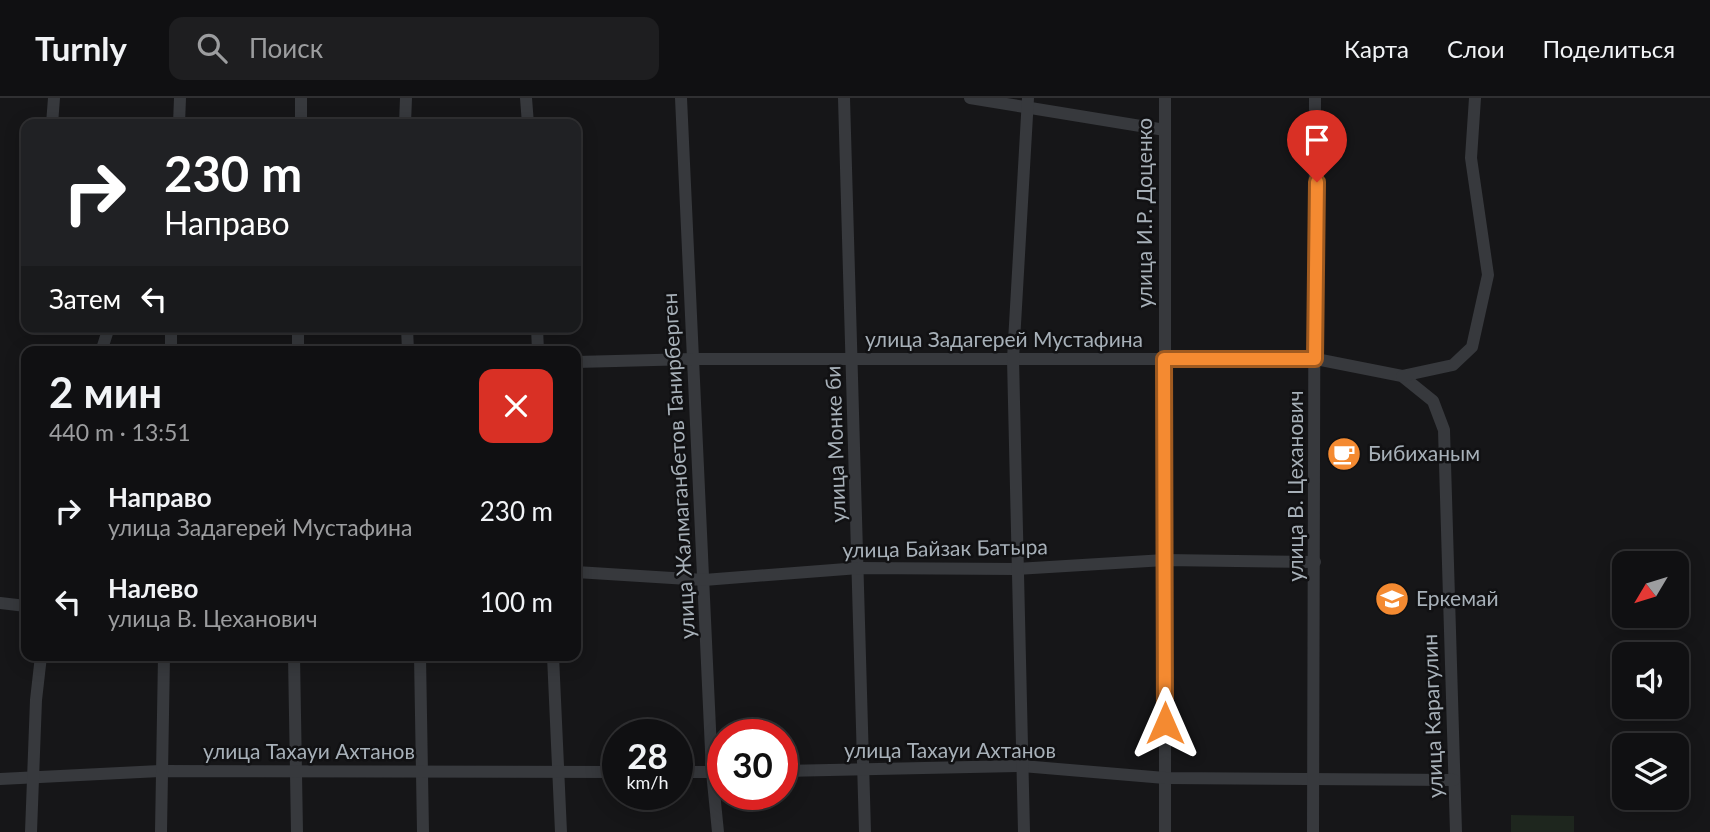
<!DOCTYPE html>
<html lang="ru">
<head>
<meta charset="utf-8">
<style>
  :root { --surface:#101012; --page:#1e1e20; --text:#f1f3f6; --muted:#9c9d9f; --line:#303032 }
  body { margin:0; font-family:Lato,sans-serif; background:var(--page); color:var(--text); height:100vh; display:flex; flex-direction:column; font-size:26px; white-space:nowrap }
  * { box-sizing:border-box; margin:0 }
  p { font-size:23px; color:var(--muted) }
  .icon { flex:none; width:38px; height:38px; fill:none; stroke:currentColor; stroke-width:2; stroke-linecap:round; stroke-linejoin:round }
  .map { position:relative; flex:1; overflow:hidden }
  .sheet { position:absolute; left:21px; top:248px; width:560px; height:315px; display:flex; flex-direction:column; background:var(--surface); border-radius:14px; box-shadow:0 4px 18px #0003,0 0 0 2px var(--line) }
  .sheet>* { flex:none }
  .banner { position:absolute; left:21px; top:21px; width:560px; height:214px; border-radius:14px; box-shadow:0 4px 18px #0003,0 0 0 2px var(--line); background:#202124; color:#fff; overflow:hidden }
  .needle { width:46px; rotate:232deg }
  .tools { position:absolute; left:1612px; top:453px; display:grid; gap:14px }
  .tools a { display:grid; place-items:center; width:77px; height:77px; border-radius:14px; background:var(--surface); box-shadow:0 4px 18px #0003,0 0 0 2px var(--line); font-size:35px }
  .speed { position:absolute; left:602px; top:621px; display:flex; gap:14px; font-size:35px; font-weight:700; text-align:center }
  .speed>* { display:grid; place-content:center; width:91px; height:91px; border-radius:50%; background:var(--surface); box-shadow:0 4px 18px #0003,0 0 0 2px var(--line); line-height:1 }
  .speed small { font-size:18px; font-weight:400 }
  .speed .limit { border:10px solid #d22; background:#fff; color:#111 }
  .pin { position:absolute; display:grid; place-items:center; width:60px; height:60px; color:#fff; margin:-72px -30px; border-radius:50% 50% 50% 0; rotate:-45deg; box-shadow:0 0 7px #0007 }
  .pin .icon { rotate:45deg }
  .me { position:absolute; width:77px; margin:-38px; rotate:0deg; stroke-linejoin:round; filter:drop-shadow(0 0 5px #0008) }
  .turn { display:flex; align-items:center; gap:24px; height:147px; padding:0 28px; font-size:32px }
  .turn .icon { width:91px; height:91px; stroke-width:2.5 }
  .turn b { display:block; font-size:49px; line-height:60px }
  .then { display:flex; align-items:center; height:66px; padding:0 28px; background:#0003; gap:14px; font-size:26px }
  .round { display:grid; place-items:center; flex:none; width:74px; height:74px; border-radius:14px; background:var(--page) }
  .headline { display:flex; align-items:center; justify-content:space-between; height:119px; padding:0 28px }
  h1 { font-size:42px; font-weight:700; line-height:52px }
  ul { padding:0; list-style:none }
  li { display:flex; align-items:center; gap:21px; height:91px; padding:0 28px }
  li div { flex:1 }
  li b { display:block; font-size:26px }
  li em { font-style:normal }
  header { display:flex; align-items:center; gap:42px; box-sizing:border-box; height:98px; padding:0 35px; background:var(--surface); border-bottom:2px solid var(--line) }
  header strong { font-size:33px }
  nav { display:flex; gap:38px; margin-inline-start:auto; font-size:24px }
  .search { width:490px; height:63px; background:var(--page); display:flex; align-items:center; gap:18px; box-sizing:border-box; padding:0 24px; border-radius:14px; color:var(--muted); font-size:26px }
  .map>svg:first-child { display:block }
  .green { fill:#1e261e }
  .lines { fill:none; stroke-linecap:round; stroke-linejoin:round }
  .minor { stroke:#37393d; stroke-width:12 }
  .route-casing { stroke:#9f5a20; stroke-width:18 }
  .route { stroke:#f48a31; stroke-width:12 }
  .labels { text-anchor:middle; stroke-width:5; stroke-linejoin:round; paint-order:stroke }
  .street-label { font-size:21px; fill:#a7b0b8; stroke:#111113 }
  .poi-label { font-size:21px; fill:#a7b0b8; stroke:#111113; text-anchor:start }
</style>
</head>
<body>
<header>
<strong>Turnly</strong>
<div class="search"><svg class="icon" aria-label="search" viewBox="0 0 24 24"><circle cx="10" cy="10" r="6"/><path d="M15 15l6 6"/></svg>Поиск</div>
<nav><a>Карта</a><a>Слои</a><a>Поделиться</a></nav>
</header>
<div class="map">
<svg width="1710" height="734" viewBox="0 0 1710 734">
  <rect width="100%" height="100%" fill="#161618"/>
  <!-- green -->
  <path class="green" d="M1511,717L1574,718V734H1511Z"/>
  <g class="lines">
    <!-- minor -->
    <g class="minor">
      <path d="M526,0L528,26"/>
      <path d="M681,0L712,674L718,734"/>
      <path d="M844,0L865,734"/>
      <path d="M970,0L1165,32"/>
      <path d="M1165,0V734"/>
      <path d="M52,26L54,0"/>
      <path d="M179,26L180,0"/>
      <path d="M301,26V0"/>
      <path d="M405,26L406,0"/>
      <path d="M407,229L408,254"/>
      <path d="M537,229L538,254"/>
      <path d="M101,254L109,229"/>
      <path d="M171,254V229"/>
      <path d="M298,254V229"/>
      <path d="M576,264L693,261H1316L1402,278L1433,303L1444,332L1456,734"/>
      <path d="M1402,278L1453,267L1472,249L1488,177L1471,60L1475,0"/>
      <path d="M576,474L704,482L859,470L1016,471L1165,462L1315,464"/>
      <path d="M0,505L26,508"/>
      <path d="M294,558L297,734"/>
      <path d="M420,558L423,734"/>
      <path d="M553,558L561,734"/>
      <path d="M782,673L1022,668L1165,680L1454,682"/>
      <path d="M677,674H723"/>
      <path d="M0,681L160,673L618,674"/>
      <path d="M31,734L36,602L41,558"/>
      <path d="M161,734L164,558"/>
      <path d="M1024,734L1013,261L1028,0"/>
      <path d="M1313,734L1315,0"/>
    </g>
  </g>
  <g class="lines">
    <!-- route casing -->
    <g class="route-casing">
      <path id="route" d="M1165,625L1164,261H1315L1317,84"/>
    </g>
    <!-- route -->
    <use href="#route" class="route"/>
  </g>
  <!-- icons -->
  <defs>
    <g id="cafe-disc" transform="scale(1.75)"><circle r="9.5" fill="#f48a31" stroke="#111113"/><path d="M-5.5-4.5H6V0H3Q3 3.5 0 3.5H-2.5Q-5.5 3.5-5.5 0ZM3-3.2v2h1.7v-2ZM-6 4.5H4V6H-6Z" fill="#fff"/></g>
    <g id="school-disc" transform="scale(1.75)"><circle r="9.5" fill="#f48a31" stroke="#111113"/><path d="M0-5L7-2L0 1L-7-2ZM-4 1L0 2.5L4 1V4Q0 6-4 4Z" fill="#fff"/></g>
  </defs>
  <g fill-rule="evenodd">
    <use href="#cafe-disc" x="1344" y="356"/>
    <use href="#school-disc" x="1392" y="501"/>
  </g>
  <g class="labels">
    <!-- street labels -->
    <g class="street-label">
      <text transform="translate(1145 115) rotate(-90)" y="7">улица И.Р. Доценко</text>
      <text x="1004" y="249">улица Задагерей Мустафина</text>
      <text transform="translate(836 346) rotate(-92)" y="7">улица Монке би</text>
      <text transform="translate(679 368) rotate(-93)" y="7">улица Жалмаганбетов Танирберген</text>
      <text transform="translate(1296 388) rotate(-90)" y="7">улица В. Цеханович</text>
      <text transform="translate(945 451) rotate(-1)" y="7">улица Байзак Батыра</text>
      <text transform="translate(1433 618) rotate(-92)" y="7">улица Карагулин</text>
      <text x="950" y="660">улица Тахауи Ахтанов</text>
      <text x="309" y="661">улица Тахауи Ахтанов</text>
    </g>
    <!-- poi labels -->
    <g class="poi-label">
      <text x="1368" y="363">Бибиханым</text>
      <text x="1416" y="508">Еркемай</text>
    </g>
  </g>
</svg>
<div class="tools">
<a><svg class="needle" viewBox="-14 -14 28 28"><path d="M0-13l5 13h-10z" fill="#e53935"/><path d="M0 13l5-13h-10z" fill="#9c9d9f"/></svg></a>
<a><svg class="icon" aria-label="sound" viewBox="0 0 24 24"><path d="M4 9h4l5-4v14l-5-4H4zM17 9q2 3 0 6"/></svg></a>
<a><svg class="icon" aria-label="layers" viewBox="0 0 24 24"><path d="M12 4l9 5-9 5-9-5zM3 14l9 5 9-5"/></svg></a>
</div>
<div class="speed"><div>28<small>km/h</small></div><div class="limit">30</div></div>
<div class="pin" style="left:1317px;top:84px;background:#d93025"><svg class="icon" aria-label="arrive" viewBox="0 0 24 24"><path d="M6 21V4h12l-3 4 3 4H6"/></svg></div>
<svg class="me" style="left:1165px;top:625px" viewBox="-20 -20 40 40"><path d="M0-17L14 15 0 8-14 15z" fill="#f48a31" stroke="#fff" stroke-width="4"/></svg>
<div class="banner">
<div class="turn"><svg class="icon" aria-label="right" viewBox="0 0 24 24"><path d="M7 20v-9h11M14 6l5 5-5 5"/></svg><div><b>230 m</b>Направо</div></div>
<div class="then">Затем<svg class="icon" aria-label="left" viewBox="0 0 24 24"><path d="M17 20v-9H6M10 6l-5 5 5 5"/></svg></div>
</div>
<section class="sheet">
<div class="headline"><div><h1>2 мин</h1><p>440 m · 13:51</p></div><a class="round" style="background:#d93025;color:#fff"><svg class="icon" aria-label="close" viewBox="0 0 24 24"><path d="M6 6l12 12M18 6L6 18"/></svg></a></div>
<ul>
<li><svg class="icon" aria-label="right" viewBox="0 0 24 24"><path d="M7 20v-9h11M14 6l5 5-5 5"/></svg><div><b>Направо</b><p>улица Задагерей Мустафина</p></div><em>230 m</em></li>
<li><svg class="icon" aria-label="left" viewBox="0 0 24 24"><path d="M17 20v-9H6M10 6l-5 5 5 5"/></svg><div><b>Налево</b><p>улица В. Цеханович</p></div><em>100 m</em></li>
</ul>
</section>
</div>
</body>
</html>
